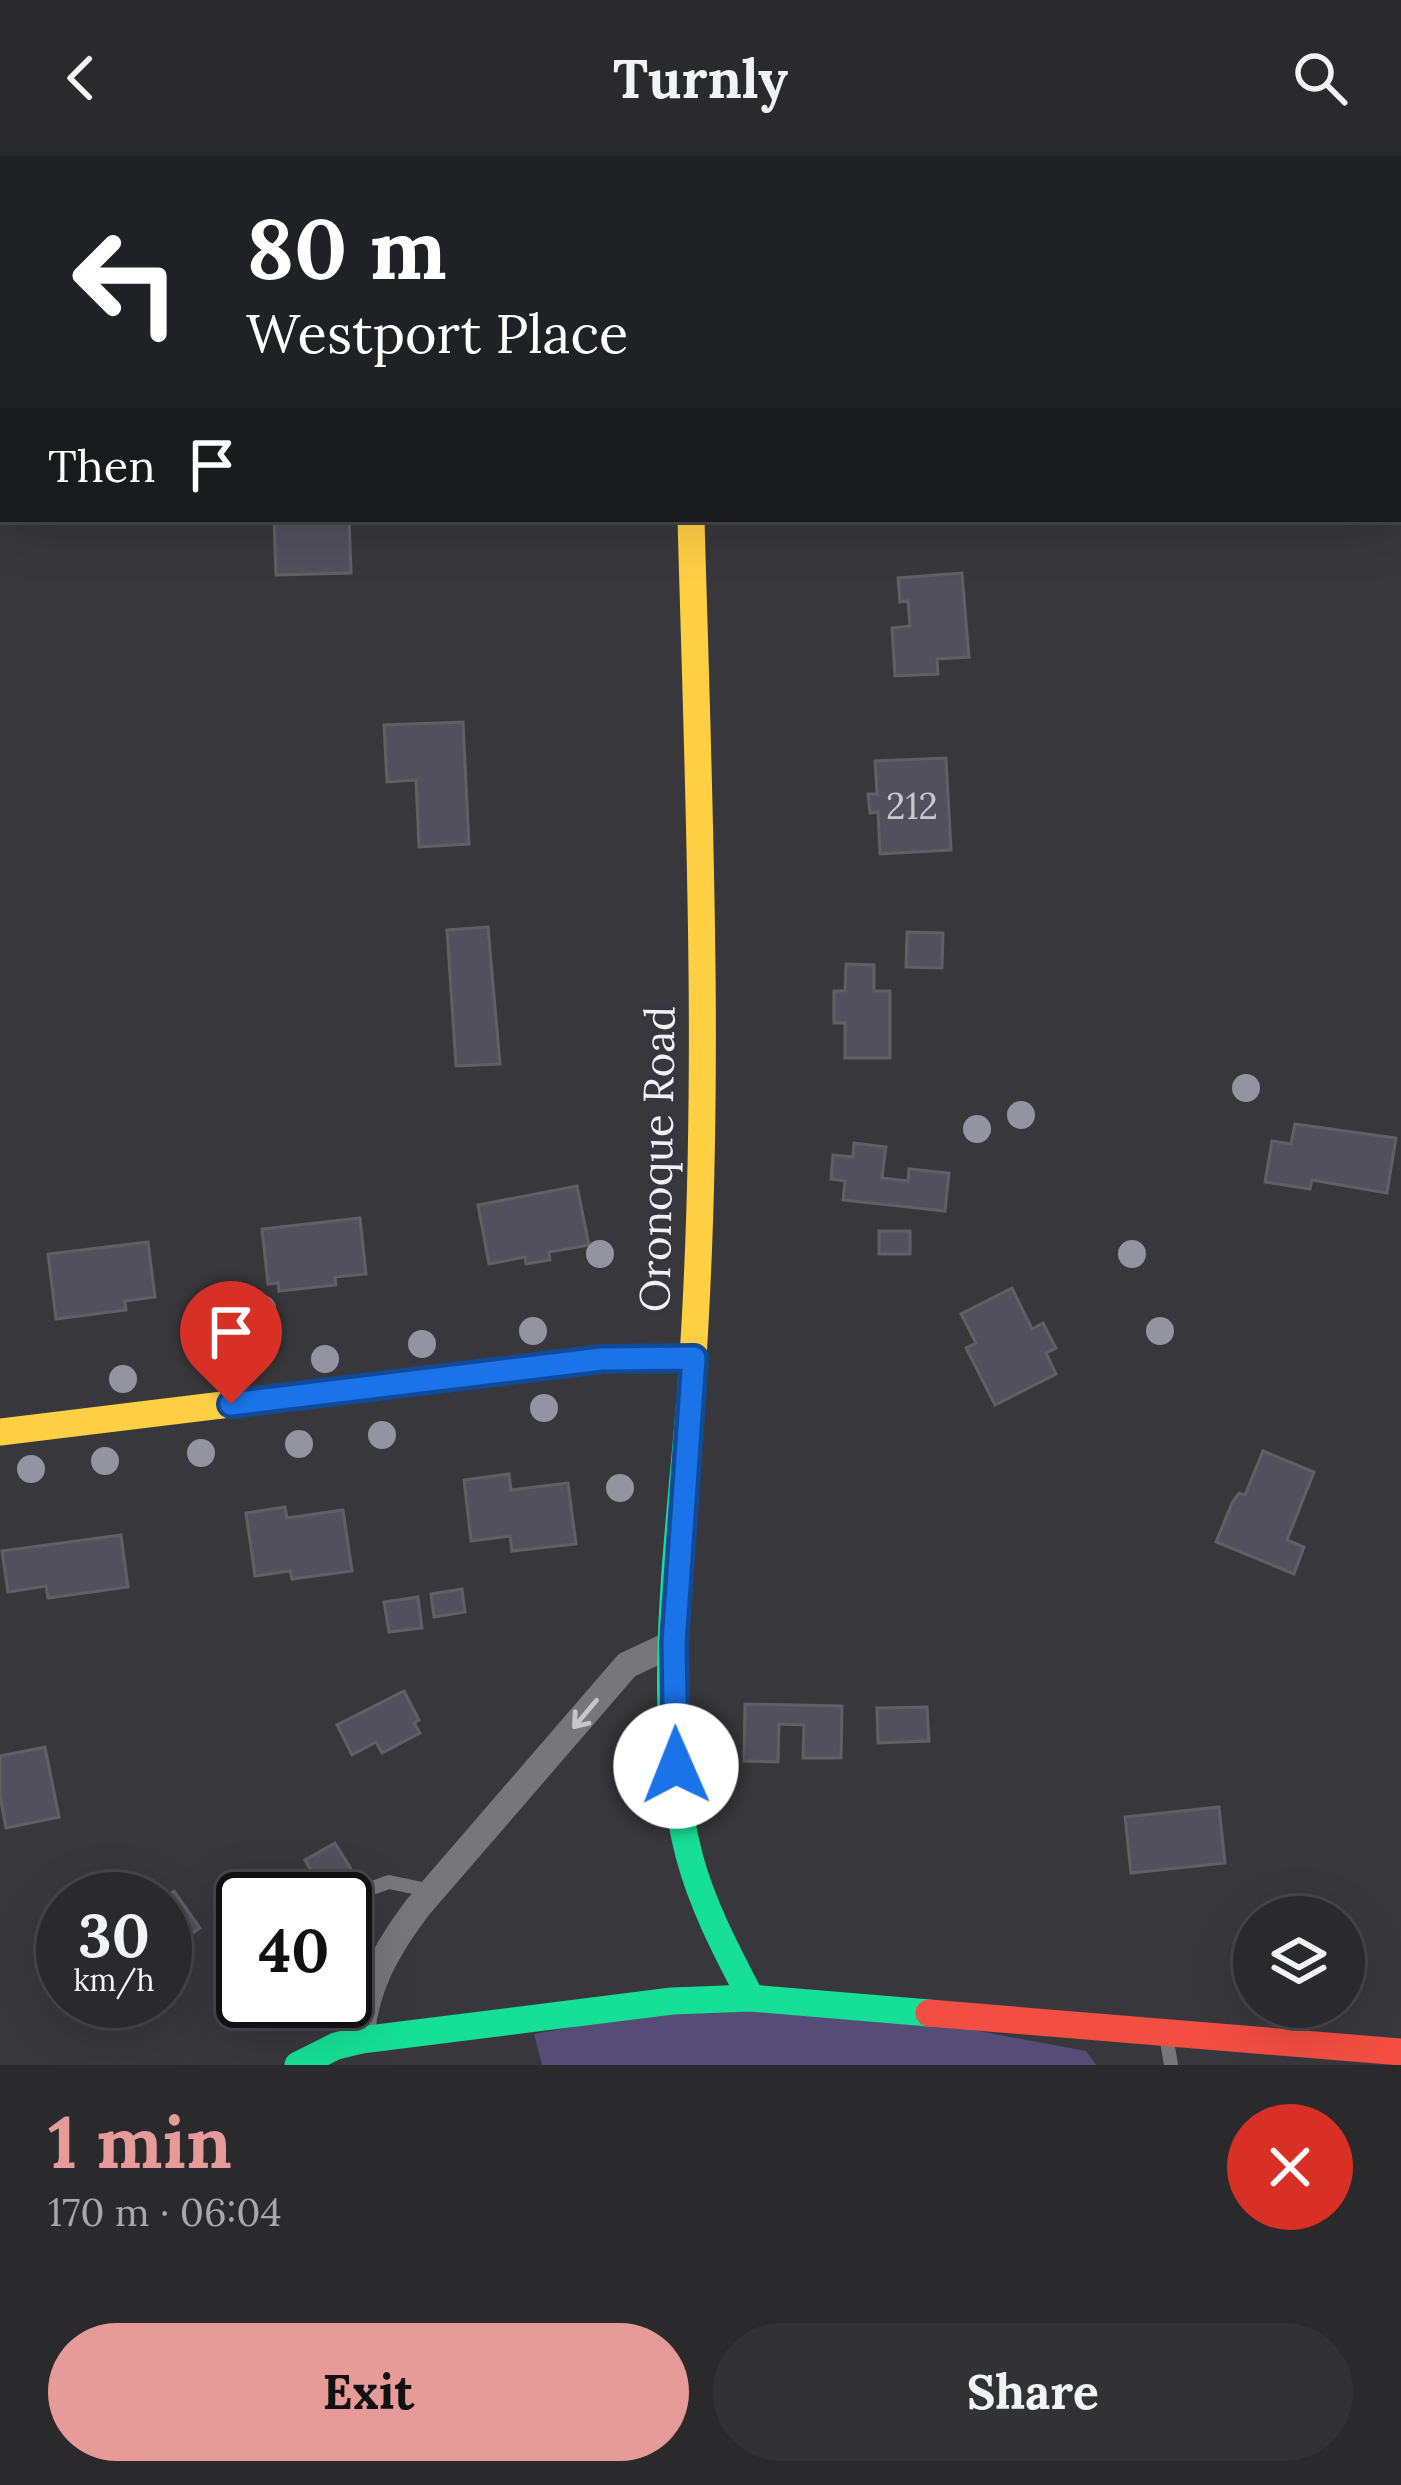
<!DOCTYPE html>
<html lang="en">
<head>
<meta charset="utf-8">
<style>
  :root { --surface:#2a2a2d; --page:#323235; --text:#f1f3f6; --muted:#a5a7aa; --line:#464649; --accent:#e69b98 }
  body { margin:0; font-family:Lora,serif; background:var(--page); color:var(--text); height:100vh; display:flex; flex-direction:column; font-size:45px; white-space:nowrap }
  * { box-sizing:border-box; margin:0 }
  p { font-size:39px; color:var(--muted) }
  .icon { flex:none; width:66px; height:66px; fill:none; stroke:currentColor; stroke-width:2; stroke-linecap:round; stroke-linejoin:round }
  .map { position:relative; height:1909px; overflow:hidden }
  .panel { display:flex; flex-direction:column; background:var(--surface); flex:1 }
  .panel>* { flex:none }
  .hud { position:absolute; left:0px; top:0px; width:1401px; height:366px; box-shadow:0 12px 48px #0002,0 0 0 3px var(--line); background:#202124; color:#fff; overflow:hidden }
  .controls { position:absolute; left:1233px; top:1740px; display:grid; gap:24px }
  .controls a { display:grid; place-items:center; width:132px; height:132px; border-radius:50%; background:var(--surface); box-shadow:0 12px 48px #0002,0 0 0 3px var(--line); font-size:60px }
  .speed { position:absolute; left:36px; top:1716px; display:flex; gap:24px; font-size:60px; font-weight:700; text-align:center }
  .speed>* { display:grid; place-content:center; width:156px; height:156px; border-radius:50%; background:var(--surface); box-shadow:0 12px 48px #0002,0 0 0 3px var(--line); line-height:1 }
  .speed small { font-size:30px; font-weight:400 }
  .speed .limit { border:6px solid #111; border-radius:18px; background:#fff; color:#111 }
  .pin { position:absolute; display:grid; place-items:center; width:102px; height:102px; color:#fff; margin:-123px -51px; border-radius:50% 50% 50% 0; rotate:-45deg; box-shadow:0 0 12px #0007 }
  .pin .icon { rotate:45deg }
  .me { position:absolute; width:132px; margin:-66px; rotate:359deg; stroke-linejoin:round; filter:drop-shadow(0 0 9px #0008) }
  .turn { display:flex; align-items:center; gap:42px; height:252px; padding:0 48px; font-size:54px }
  .turn .icon { width:156px; height:156px; stroke-width:2.5 }
  .turn b { display:block; font-size:84px; line-height:102px }
  .then { display:flex; align-items:center; height:114px; padding:0 48px; background:#0003; gap:24px; font-size:45px }
  .round { display:grid; place-items:center; flex:none; width:126px; height:126px; border-radius:63px; background:var(--page) }
  .overview { display:flex; align-items:center; justify-content:space-between; height:204px; padding:0 48px }
  h1 { font-size:72px; font-weight:700; line-height:90px; color:var(--accent) }
  .primary-button { display:flex; gap:24px; margin-top:auto; padding:24px 48px }
  .primary-button a { flex:1; height:138px; border-radius:72px; background:var(--accent); color:#111; font-size:48px; font-weight:700; line-height:138px; text-align:center }
  .primary-button a+a { background:var(--page); color:var(--text) }
  header { display:flex; justify-content:space-between; align-items:center; height:156px; padding:0 48px; background:var(--surface); font-size:54px; font-weight:700 }
  .map>svg:first-child { display:block }
  .green { fill:#564d76 }
  .building { fill:#53505e; stroke:#606063; stroke-width:3 }
  .lines { fill:none; stroke-linecap:round; stroke-linejoin:round }
  .lane { stroke:#777678; stroke-width:14 }
  .street { stroke:#777678; stroke-width:27 }
  .fast { stroke:#16e098; stroke-width:27 }
  .slow { stroke:#ffcf43; stroke-width:27 }
  .jam { stroke:#f24e42; stroke-width:27 }
  .tree { fill:#9493a0 }
  .oneway { stroke:#c6c5c9 }
  .route-casing { stroke:#114b97; stroke-width:30 }
  .route { stroke:#1a73e8; stroke-width:21 }
  .labels { text-anchor:middle; stroke-width:9; stroke-linejoin:round; paint-order:stroke }
  .number-label { font-size:36px; fill:#cac8cf }
  .street-label { font-size:42px; fill:#f1f0f5; stroke:#37363e }
</style>
</head>
<body>
<header><svg class="icon" aria-label="back" viewBox="0 0 24 24"><path d="M15 5l-7 7 7 7"/></svg>Turnly<svg class="icon" aria-label="search" viewBox="0 0 24 24"><circle cx="10" cy="10" r="6"/><path d="M15 15l6 6"/></svg></header>
<div class="map">
<svg width="1401" height="1909" viewBox="0 0 1401 1909">
  <rect width="100%" height="100%" fill="#38383c"/>
  <!-- green -->
  <path class="green" d="M679,1852L919,1864L1086,1895L1096,1909H542L534,1878Z"/>
  <!-- building -->
  <g class="building">
    <path d="M1398,288L1401,294V357L1398,351Z"/>
    <path d="M274,363H349L351,417L276,419Z"/>
    <path d="M962,417L969,501L937,503L938,518L895,520L892,472L910,470L908,445L900,446L898,422Z"/>
    <path d="M463,566L469,688L419,691L416,624L387,626L384,569Z"/>
    <path d="M946,602L951,694L880,698L878,656L870,657L868,638H877L875,605Z"/>
    <path d="M488,771L500,908L456,910L447,774Z"/>
    <path d="M907,776L943,777L942,812L906,811Z"/>
    <path d="M846,808L874,809V835H890V902H845V867H834V835H845Z"/>
    <path d="M1295,968L1396,982L1387,1037L1312,1024L1310,1033L1265,1026L1272,985L1291,988Z"/>
    <path d="M854,987L886,991L882,1022L908,1025L909,1013L949,1017L945,1055L843,1044L845,1025L831,1023L833,999L853,1001Z"/>
    <path d="M577,1030L589,1089L549,1096L550,1104L526,1108L525,1101L489,1108L478,1049Z"/>
    <path d="M360,1062L366,1118L335,1121L336,1129L279,1135L278,1127L268,1128L262,1073Z"/>
    <rect x="879" y="1075" width="31" height="23"/>
    <path d="M148,1086L155,1141L125,1145L126,1154L56,1163L48,1098Z"/>
    <path d="M1012,1132L1032,1173L1043,1167L1056,1192L1046,1197L1056,1218L995,1249L966,1192L976,1187L961,1158Z"/>
    <path d="M1263,1295L1314,1316L1287,1384L1304,1391L1294,1418L1216,1386L1232,1347L1239,1337L1245,1339Z"/>
    <path d="M509,1318L511,1334L568,1327L576,1388L512,1395L510,1380L471,1385L464,1324Z"/>
    <path d="M285,1351L287,1362L343,1354L352,1415L292,1423L290,1415L255,1420L246,1357Z"/>
    <path d="M121,1379L128,1431L48,1442L46,1430L8,1436L2,1395Z"/>
    <path d="M462,1433L465,1456L434,1461L431,1438Z"/>
    <path d="M418,1441L422,1472L389,1476L384,1446Z"/>
    <path d="M404,1535L419,1564L414,1567L420,1577L382,1597L376,1586L352,1599L337,1569Z"/>
    <path d="M745,1548L842,1550L841,1602H803L804,1569L779,1568L778,1606L744,1605Z"/>
    <path d="M927,1551L929,1585L878,1587L877,1552Z"/>
    <path d="M45,1591L59,1661L6,1672L0,1640V1600Z"/>
    <path d="M1219,1651L1225,1707L1131,1717L1125,1661Z"/>
    <path d="M335,1687L354,1718L323,1736L305,1704Z"/>
    <path d="M174,1735L200,1772L165,1796L169,1801L165,1804L163,1743Z"/>
  </g>
  <g class="lines">
    <!-- lane -->
    <g class="lane">
      <path d="M303,3L306,0"/>
      <path d="M341,1743L389,1726L432,1735"/>
      <path d="M1166,1879L1171,1909"/>
    </g>
    <!-- street -->
    <path class="street" d="M361,1884C364,1832 387,1792 418,1751L627,1509L674,1487"/>
    <!-- fast -->
    <g class="fast">
      <path d="M691,1230C680,1377 652,1555 689,1699C702,1749 727,1796 751,1842"/>
      <path d="M298,1909L336,1890L361,1884L672,1845L751,1842L929,1857"/>
    </g>
    <!-- slow -->
    <g class="slow">
      <path d="M691,363C699,652 712,942 691,1230"/>
      <path d="M0,1276L602,1203L694,1202"/>
    </g>
    <!-- jam -->
    <g class="jam">
      <path d="M578,0L580,3"/>
      <path d="M929,1857L1401,1896"/>
    </g>
  </g>
  <!-- trees -->
  <g class="tree">
    <circle cx="1246" cy="932" r="14"/>
    <circle cx="1021" cy="959" r="14"/>
    <circle cx="977" cy="973" r="14"/>
    <circle cx="600" cy="1098" r="14"/>
    <circle cx="1132" cy="1098" r="14"/>
    <circle cx="262" cy="1153" r="14"/>
    <circle cx="533" cy="1175" r="14"/>
    <circle cx="1160" cy="1175" r="14"/>
    <circle cx="422" cy="1188" r="14"/>
    <circle cx="325" cy="1203" r="14"/>
    <circle cx="123" cy="1223" r="14"/>
    <circle cx="544" cy="1252" r="14"/>
    <circle cx="382" cy="1279" r="14"/>
    <circle cx="299" cy="1288" r="14"/>
    <circle cx="201" cy="1297" r="14"/>
    <circle cx="105" cy="1305" r="14"/>
    <circle cx="31" cy="1313" r="14"/>
    <circle cx="620" cy="1332" r="14"/>
  </g>
  <!-- one-way arrows -->
  <defs><path id="oneway-shaft" d="M-6 0H5M1.5-3L5.5 0L1.5 3" fill="none" stroke-width="1.6" stroke-linecap="round" stroke-linejoin="round" transform="scale(3)"/></defs>
  <use class="oneway" href="#oneway-shaft" transform="translate(585 1558) rotate(130)"/>
  <g class="lines">
    <!-- route casing -->
    <g class="route-casing">
      <path id="route" d="M231,1248L602,1203L694,1202L674,1487L676,1610"/>
    </g>
    <!-- route -->
    <use href="#route" class="route"/>
  </g>
  <g class="labels">
    <!-- number labels -->
    <g class="number-label">
      <text x="912" y="663">212</text>
    </g>
    <!-- street labels -->
    <g class="street-label">
      <text transform="translate(657 1003) rotate(-89)" y="15">Oronoque Road</text>
    </g>
  </g>
</svg>
<div class="controls">
<a><svg class="icon" aria-label="layers" viewBox="0 0 24 24"><path d="M12 4l9 5-9 5-9-5zM3 14l9 5 9-5"/></svg></a>
</div>
<div class="speed"><div>30<small>km/h</small></div><div class="limit">40</div></div>
<div class="pin" style="left:231px;top:1248px;background:#d93025"><svg class="icon" aria-label="arrive" viewBox="0 0 24 24"><path d="M6 21V4h12l-3 4 3 4H6"/></svg></div>
<svg class="me" style="left:676px;top:1610px" viewBox="-20 -20 40 40"><circle r="19" fill="#fff"/><path d="M0-13L10 11 0 6-10 11z" fill="#1a73e8"/></svg>
<div class="hud">
<div class="turn"><svg class="icon" aria-label="left" viewBox="0 0 24 24"><path d="M17 20v-9H6M10 6l-5 5 5 5"/></svg><div><b>80 m</b>Westport Place</div></div>
<div class="then">Then<svg class="icon" aria-label="arrive" viewBox="0 0 24 24"><path d="M6 21V4h12l-3 4 3 4H6"/></svg></div>
</div>
</div>
<section class="panel">
<div class="overview"><div><h1>1 min</h1><p>170 m · 06:04</p></div><a class="round" style="background:#d93025;color:#fff"><svg class="icon" aria-label="close" viewBox="0 0 24 24"><path d="M6 6l12 12M18 6L6 18"/></svg></a></div>
<div class="primary-button"><a>Exit</a><a>Share</a></div>
</section>
</body>
</html>
